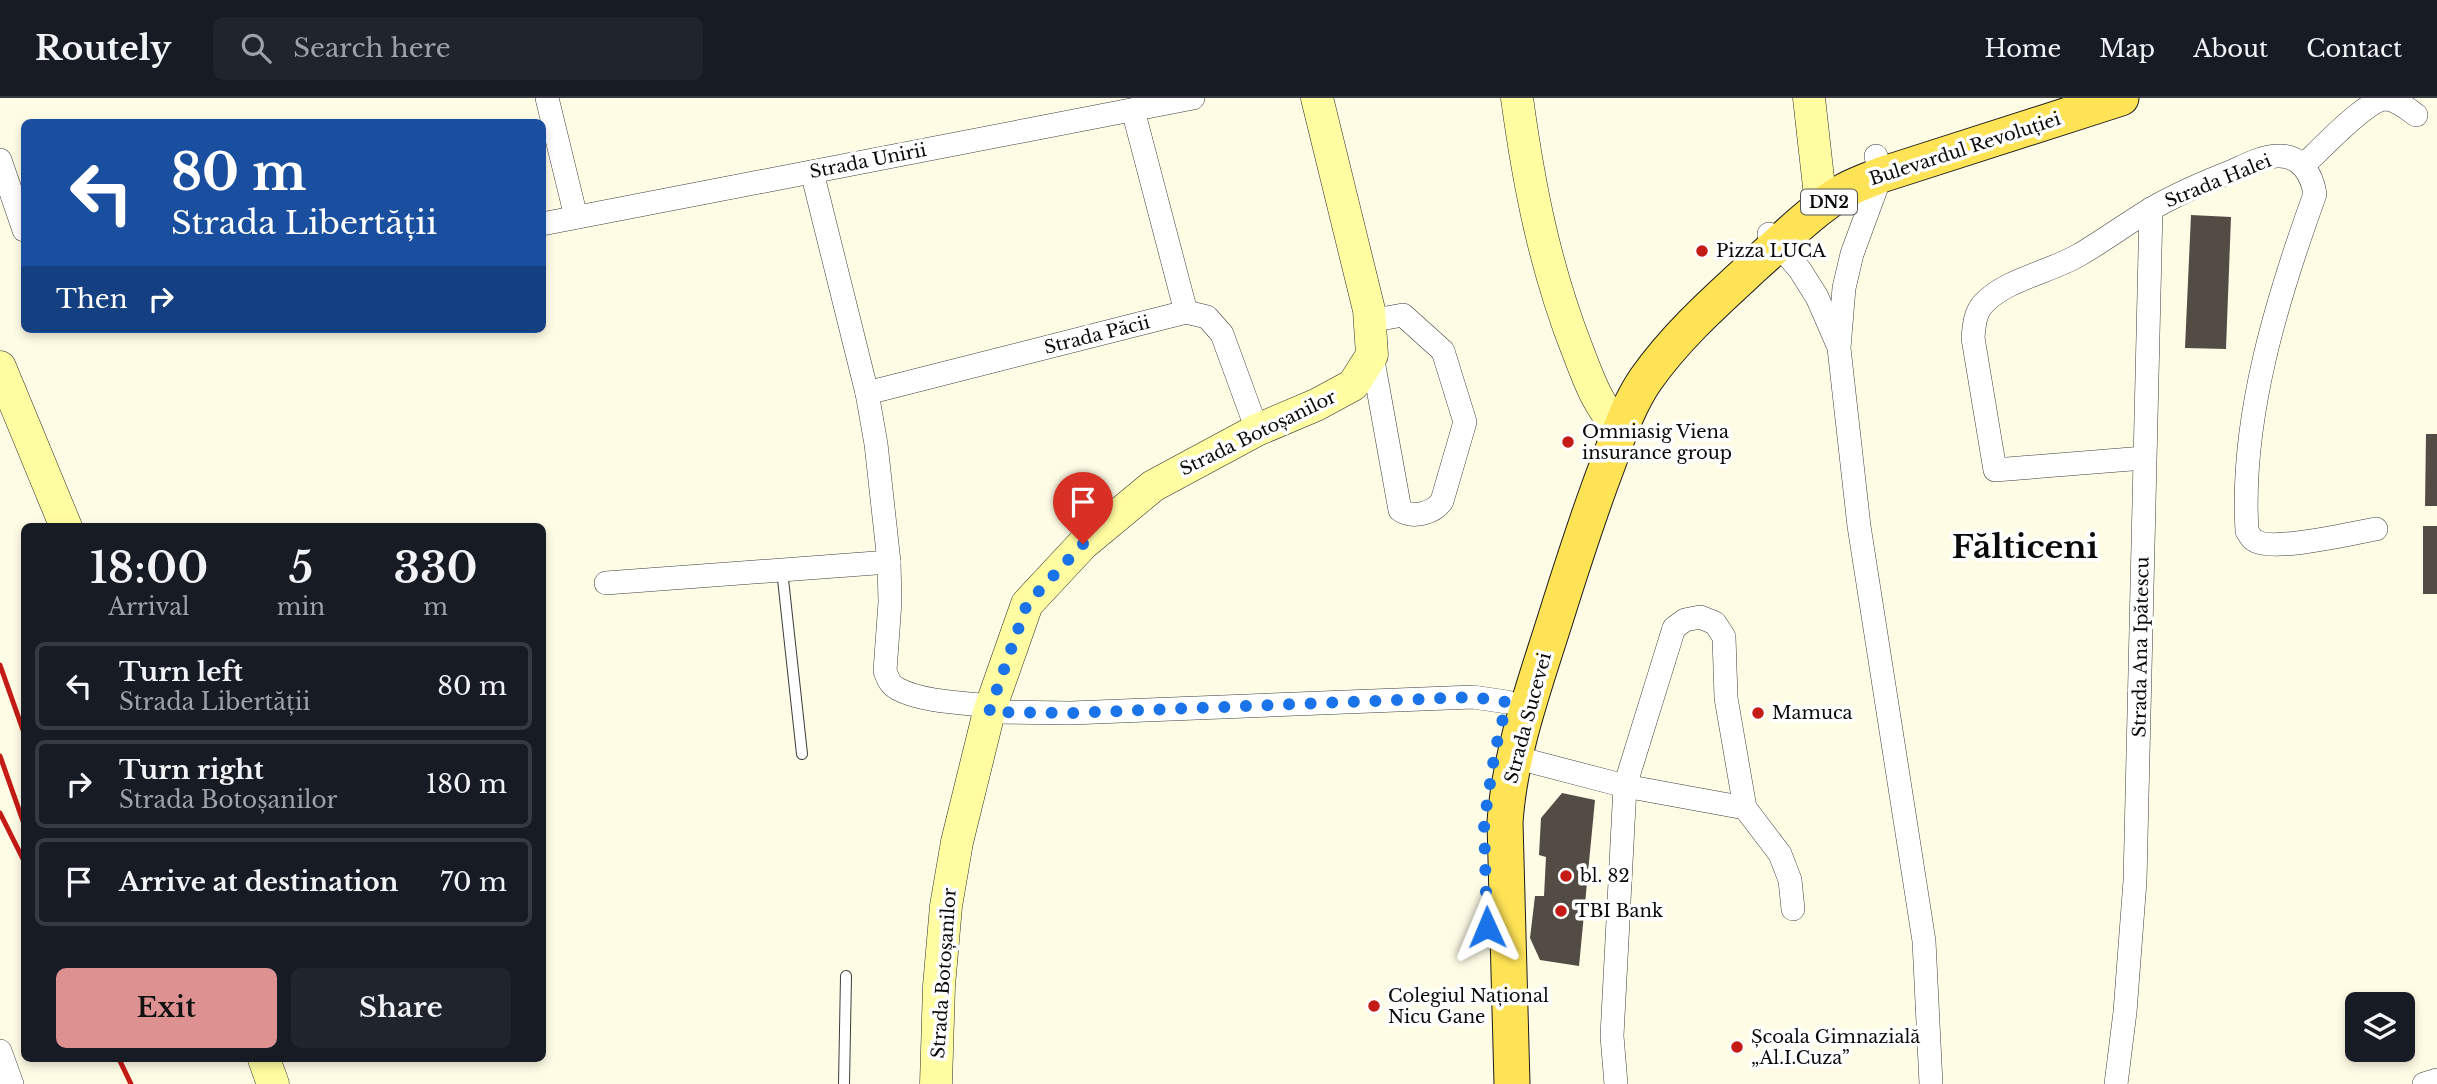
<!DOCTYPE html>
<html lang="en">
<head>
<meta charset="utf-8">
<style>
  :root { --surface:#171b24; --page:#20242c; --text:#f1f3f6; --muted:#9ea1a6; --line:#363941; --accent:#dd9291 }
  body { margin:0; font-family:"Libre Baskerville",serif; background:var(--page); color:var(--text); height:100vh; display:flex; flex-direction:column; font-size:26px; white-space:nowrap }
  * { box-sizing:border-box; margin:0 }
  p { font-size:23px; color:var(--muted) }
  .icon { flex:none; width:38px; height:38px; fill:none; stroke:currentColor; stroke-width:2; stroke-linecap:round; stroke-linejoin:round }
  .map { position:relative; flex:1; overflow:hidden }
  .drawer { position:absolute; left:21px; top:425px; width:525px; height:539px; display:flex; flex-direction:column; background:var(--surface); border-radius:10px; box-shadow:0 4px 10px #0003 }
  .drawer>* { flex:none }
  .banner { position:absolute; left:21px; top:21px; width:525px; height:214px; border-radius:10px; box-shadow:0 4px 10px #0003; background:#1a4fa0; color:#fff; overflow:hidden }
  .fabs { position:absolute; left:2345px; top:894px; display:grid; gap:14px }
  .fabs a { display:grid; place-items:center; width:70px; height:70px; border-radius:10px; background:var(--surface); box-shadow:0 4px 10px #0003; font-size:35px }
  .pin { position:absolute; display:grid; place-items:center; width:60px; height:60px; color:#fff; margin:-72px -30px; border-radius:50% 50% 50% 0; rotate:-45deg; box-shadow:0 0 7px #0007 }
  .pin .icon { rotate:45deg }
  .me { position:absolute; width:77px; margin:-38px; rotate:359deg; stroke-linejoin:round; filter:drop-shadow(0 0 5px #0008) }
  .turn { display:flex; align-items:center; gap:24px; height:147px; padding:0 35px; font-size:32px }
  .turn .icon { width:91px; height:91px; stroke-width:2.5 }
  .turn b { display:block; font-size:49px; line-height:60px }
  .then { display:flex; align-items:center; height:66px; padding:0 35px; background:#0003; gap:14px; font-size:26px }
  .eta { display:flex; justify-content:space-evenly; align-items:center; height:119px; text-align:center }
  .eta b { font-size:42px; font-weight:600; line-height:49px }
  .action { display:flex; gap:14px; margin-top:auto; padding:14px 35px }
  .action a { flex:1; height:80px; border-radius:10px; background:var(--accent); color:#111; font-size:28px; font-weight:600; line-height:80px; text-align:center }
  .action a+a { background:var(--page); color:var(--text) }
  ul { padding:0; list-style:none }
  li { display:flex; align-items:center; gap:21px; height:88px; margin:0 14px 10px; padding:0 21px; border:4px solid var(--line); border-radius:10px }
  li div { flex:1 }
  li b { display:block; font-size:26px }
  li em { font-style:normal }
  header { display:flex; align-items:center; gap:42px; box-sizing:border-box; height:98px; padding:0 35px; background:var(--surface); border-bottom:2px solid var(--line) }
  header strong { font-size:33px }
  nav { display:flex; gap:38px; margin-inline-start:auto; font-size:24px }
  .search { width:490px; height:63px; background:var(--page); display:flex; align-items:center; gap:18px; box-sizing:border-box; padding:0 24px; border-radius:10px; color:var(--muted); font-size:26px }
  .map>svg:first-child { display:block }
  .building { fill:#534c45 }
  .lines { fill:none; stroke-linecap:round; stroke-linejoin:round }
  .lane-casing { stroke:#3d3d3d; stroke-width:12 }
  .street-casing { stroke:#3d3d3d; stroke-width:24 }
  .secondary-casing { stroke:#2c2c2c; stroke-width:33 }
  .primary-casing { stroke:#1b1b1b; stroke-width:37 }
  .lane { stroke:#fff; stroke-width:10 }
  .street { stroke:#fff; stroke-width:23 }
  .secondary { stroke:#fffca1; stroke-width:32 }
  .primary { stroke:#ffe356; stroke-width:35 }
  .rail { stroke:#c51b16; stroke-width:5 }
  .route { stroke:#1a73e8; stroke-width:12; stroke-dasharray:0 21.6 }
  .poi-dot { fill:#c51b16; stroke:#fff; stroke-width:2.5 }
  .labels { text-anchor:middle; stroke-width:7; stroke-linejoin:round; paint-order:stroke }
  .shield { fill:#fff; stroke:#545454; stroke-width:2 }
  .shield-label { font-size:16px; font-weight:bold; fill:#0a0a0a }
  .street-label { font-size:18px; fill:#0a0a0a; stroke:#fff }
  .poi-label { font-size:18px; fill:#0a0a0a; stroke:#fff; text-anchor:start }
  .town-label { font-size:32px; font-weight:bold; fill:#0a0a0a; stroke:#fff }
</style>
</head>
<body>
<header>
<strong>Routely</strong>
<div class="search"><svg class="icon" aria-label="search" viewBox="0 0 24 24"><circle cx="10" cy="10" r="6"/><path d="M15 15l6 6"/></svg>Search here</div>
<nav><a>Home</a><a>Map</a><a>About</a><a>Contact</a></nav>
</header>
<div class="map">
<svg width="2437" height="986" viewBox="0 0 2437 986">
  <rect width="100%" height="100%" fill="#fffce6"/>
  <!-- building -->
  <g class="building">
    <path d="M2191,117L2231,119L2226,251L2185,250Z"/>
    <path d="M2426,336H2437V408H2425Z"/>
    <rect x="2423" y="428" width="14" height="68"/>
    <path d="M1562,695L1595,702L1579,868L1540,862L1530,840L1535,798H1544L1546,759L1539,757L1541,720Z"/>
  </g>
  <g class="lines">
    <!-- lane casing -->
    <g class="lane-casing">
      <g id="lane">
        <path d="M782,472L802,656"/>
        <path d="M844,986L846,878"/>
      </g>
    </g>
    <!-- street casing -->
    <g class="street-casing">
      <g id="street">
        <path d="M547,0L576,119"/>
        <path d="M1133,12L1186,214"/>
        <path d="M1876,58L1881,77L1852,156L1844,190L1839,250L1859,428L1924,843L1931,986"/>
        <path d="M0,62L24,132"/>
        <path d="M2303,68C2318,54 2368,0 2387,1C2397,2 2408,11 2416,17"/>
        <path d="M812,74L867,295L876,346L889,464L890,504L885,573C888,581 890,587 898,591C922,604 965,605 992,608"/>
        <path d="M542,126L1193,0"/>
        <path d="M1769,136L1800,172L1817,199L1837,245"/>
        <path d="M1369,223L1403,217L1443,253L1465,324L1442,403C1434,415 1413,421 1400,412L1372,257"/>
        <path d="M867,295L1186,214L1207,219L1222,236L1257,332"/>
        <path d="M2144,360L1995,372L1973,240C1974,228 1975,214 1984,205C2007,181 2050,174 2079,157C2103,143 2126,126 2151,111C2177,96 2205,84 2233,73C2246,67 2263,58 2278,58C2301,57 2312,77 2315,96C2277,201 2240,321 2247,433C2249,436 2251,440 2254,442C2271,455 2352,435 2376,431"/>
        <path d="M606,485L889,464"/>
        <path d="M989,614L1071,615L1473,599L1507,604"/>
        <path d="M1514,659L1625,688L1745,710"/>
        <path d="M0,953L12,986"/>
        <path d="M1616,986L1612,938L1625,688L1674,530L1685,522L1700,519L1715,525L1724,539L1726,600L1745,710L1780,756L1790,782L1793,811"/>
        <path d="M2116,986L2125,914L2135,783L2151,111"/>
        <path d="M2424,986L2437,982"/>
      </g>
    </g>
    <!-- secondary casing -->
    <g class="secondary-casing">
      <g id="secondary">
        <path d="M1517,0C1529,88 1545,169 1577,251C1589,282 1597,307 1620,331"/>
        <path d="M1809,0L1819,89L1824,107"/>
        <path d="M0,269L66,429"/>
        <path d="M264,961L273,986"/>
        <path d="M936,986L939,888L946,808L957,744L989,614L1027,506L1083,446L1153,388L1257,332L1316,307L1353,287L1372,257L1369,212L1317,0"/>
      </g>
    </g>
    <!-- primary casing -->
    <g class="primary-casing">
      <path id="primary" d="M1512,986L1505,724C1510,653 1535,586 1556,519C1572,468 1588,418 1607,368C1618,338 1628,307 1646,281C1677,237 1717,202 1756,166C1784,141 1813,111 1846,92C1857,86 1869,82 1881,77L2121,0"/>
    </g>
    <!-- lane -->
    <use href="#lane" class="lane"/>
    <!-- street -->
    <use href="#street" class="street"/>
    <!-- secondary -->
    <use href="#secondary" class="secondary"/>
    <!-- primary -->
    <use href="#primary" class="primary"/>
    <!-- rail -->
    <g class="rail">
      <path d="M0,567L24,635"/>
      <path d="M0,658L24,726"/>
      <path d="M0,715L24,763"/>
      <path d="M119,961L131,986"/>
    </g>
  </g>
  <g class="lines">
    <!-- route -->
    <path class="route" d="M1083,446L1027,506L989,614L1071,615L1473,599L1507,604L1495,653L1484,725L1487,829"/>
  </g>
  <!-- markers -->
  <g class="poi-dot">
    <circle cx="1702" cy="153" r="7"/>
    <circle cx="1568" cy="344" r="7"/>
    <circle cx="1758" cy="615" r="7"/>
    <circle cx="1566" cy="778" r="7"/>
    <circle cx="1561" cy="813" r="7"/>
    <circle cx="1374" cy="908" r="7"/>
    <circle cx="1737" cy="949" r="7"/>
  </g>
  <g class="labels">
    <!-- shield labels -->
    <rect class="shield" x="1801" y="91.5" width="56" height="25" rx="5"/>
    <g class="shield-label">
      <text x="1829" y="110">DN2</text>
    </g>
    <!-- street labels -->
    <g class="street-label">
      <text transform="translate(1965 51) rotate(-18)" y="6">Bulevardul Revoluției</text>
      <text transform="translate(868 63) rotate(-11)" y="6">Strada Unirii</text>
      <text transform="translate(2218 83) rotate(-22)" y="6">Strada Halei</text>
      <text transform="translate(1097 237) rotate(-14)" y="6">Strada Păcii</text>
      <text transform="translate(1258 335) rotate(-26)" y="6">Strada Botoșanilor</text>
      <text transform="translate(2141 549) rotate(-89)" y="6">Strada Ana Ipătescu</text>
      <text transform="translate(1528 620) rotate(-75)" y="6">Strada Sucevei</text>
      <text transform="translate(944 875) rotate(-86)" y="6">Strada Botoșanilor</text>
    </g>
    <!-- poi labels -->
    <g class="poi-label">
      <text x="1716" y="159">Pizza LUCA</text>
      <text x="1582" y="340">Omniasig Viena<tspan x="1582" dy="21">insurance group</tspan></text>
      <text x="1772" y="621">Mamuca</text>
      <text x="1580" y="784">bl. 82</text>
      <text x="1575" y="819">TBI Bank</text>
      <text x="1388" y="904">Colegiul Național<tspan x="1388" dy="21">Nicu Gane</tspan></text>
      <text x="1751" y="945">Școala Gimnazială<tspan x="1751" dy="21">„Al.I.Cuza”</tspan></text>
    </g>
    <!-- town labels -->
    <g class="town-label">
      <text x="2025" y="460">Fălticeni</text>
    </g>
  </g>
</svg>
<div class="fabs">
<a><svg class="icon" aria-label="layers" viewBox="0 0 24 24"><path d="M12 4l9 5-9 5-9-5zM3 14l9 5 9-5"/></svg></a>
</div>
<div class="pin" style="left:1083px;top:446px;background:#d93025"><svg class="icon" aria-label="arrive" viewBox="0 0 24 24"><path d="M6 21V4h12l-3 4 3 4H6"/></svg></div>
<svg class="me" style="left:1487px;top:829px" viewBox="-20 -20 40 40"><path d="M0-17L14 15 0 8-14 15z" fill="#1a73e8" stroke="#fff" stroke-width="4"/></svg>
<div class="banner">
<div class="turn"><svg class="icon" aria-label="left" viewBox="0 0 24 24"><path d="M17 20v-9H6M10 6l-5 5 5 5"/></svg><div><b>80 m</b>Strada Libertății</div></div>
<div class="then">Then<svg class="icon" aria-label="right" viewBox="0 0 24 24"><path d="M7 20v-9h11M14 6l5 5-5 5"/></svg></div>
</div>
<section class="drawer">
<div class="eta">
<div><b>18:00</b><p>Arrival</p></div>
<div><b>5</b><p>min</p></div>
<div><b>330</b><p>m</p></div>
</div>
<ul>
<li><svg class="icon" aria-label="left" viewBox="0 0 24 24"><path d="M17 20v-9H6M10 6l-5 5 5 5"/></svg><div><b>Turn left</b><p>Strada Libertății</p></div><em>80 m</em></li>
<li><svg class="icon" aria-label="right" viewBox="0 0 24 24"><path d="M7 20v-9h11M14 6l5 5-5 5"/></svg><div><b>Turn right</b><p>Strada Botoșanilor</p></div><em>180 m</em></li>
<li><svg class="icon" aria-label="arrive" viewBox="0 0 24 24"><path d="M6 21V4h12l-3 4 3 4H6"/></svg><div><b>Arrive at destination</b></div><em>70 m</em></li>
</ul>
<div class="action"><a>Exit</a><a>Share</a></div>
</section>
</div>
</body>
</html>
